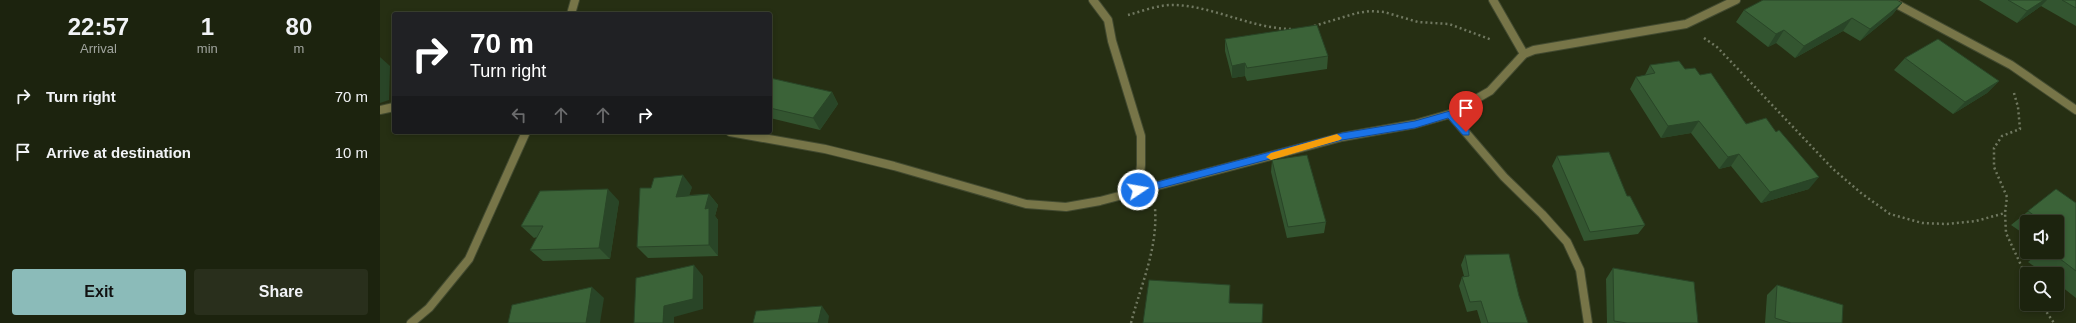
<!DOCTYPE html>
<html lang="en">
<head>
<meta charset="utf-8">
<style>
  :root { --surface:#1c230e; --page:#292f1c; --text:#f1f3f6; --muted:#a0a49e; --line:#3a402e; --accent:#8bbbb9 }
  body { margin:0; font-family:Arial,sans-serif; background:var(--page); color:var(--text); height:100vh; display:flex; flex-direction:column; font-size:15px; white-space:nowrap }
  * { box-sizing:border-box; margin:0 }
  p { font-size:13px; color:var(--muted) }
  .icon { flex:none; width:22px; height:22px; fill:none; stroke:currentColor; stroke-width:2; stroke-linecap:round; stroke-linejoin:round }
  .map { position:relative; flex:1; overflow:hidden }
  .details { display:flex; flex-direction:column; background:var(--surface); width:380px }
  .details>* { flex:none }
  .hud { position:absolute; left:12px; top:12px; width:380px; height:122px; border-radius:4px; box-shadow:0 2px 6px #0003,0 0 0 1px var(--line); background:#202124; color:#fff; overflow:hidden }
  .controls { position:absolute; left:1640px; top:215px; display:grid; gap:8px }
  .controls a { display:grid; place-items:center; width:44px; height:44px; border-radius:4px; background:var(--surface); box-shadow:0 2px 6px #0003,0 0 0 1px var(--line); font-size:20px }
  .pin { position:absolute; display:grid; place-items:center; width:34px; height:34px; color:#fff; margin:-41px -17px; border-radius:50% 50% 50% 0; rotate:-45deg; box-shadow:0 0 4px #0007 }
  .pin .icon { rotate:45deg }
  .me { position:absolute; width:44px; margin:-22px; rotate:78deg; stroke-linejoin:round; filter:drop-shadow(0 0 3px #0008) }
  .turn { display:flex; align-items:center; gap:14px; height:84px; padding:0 12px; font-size:18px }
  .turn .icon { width:52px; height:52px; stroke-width:2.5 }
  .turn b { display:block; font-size:28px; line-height:34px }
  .lanes { display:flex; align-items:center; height:38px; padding:0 12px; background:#0003; justify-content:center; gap:20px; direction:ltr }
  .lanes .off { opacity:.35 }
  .eta { display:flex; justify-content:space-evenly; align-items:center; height:68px; text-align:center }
  .eta b { font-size:24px; font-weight:800; line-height:28px }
  .button { display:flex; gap:8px; margin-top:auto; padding:8px 12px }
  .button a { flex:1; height:46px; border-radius:4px; background:var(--accent); color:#111; font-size:16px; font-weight:800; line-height:46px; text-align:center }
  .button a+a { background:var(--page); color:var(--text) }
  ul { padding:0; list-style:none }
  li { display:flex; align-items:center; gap:12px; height:56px; padding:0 12px }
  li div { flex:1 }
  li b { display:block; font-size:15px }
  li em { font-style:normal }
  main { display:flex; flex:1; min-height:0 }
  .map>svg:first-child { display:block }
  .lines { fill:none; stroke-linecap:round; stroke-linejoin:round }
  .street-casing { stroke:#424a30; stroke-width:10 }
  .path { stroke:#707860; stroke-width:2.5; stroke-dasharray:2 3; stroke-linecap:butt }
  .street { stroke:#777548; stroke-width:8 }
  .wall { fill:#335530 }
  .shaded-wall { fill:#294527 }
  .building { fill:#3b6338; stroke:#294527 }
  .route { fill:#1a73e8; stroke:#114b97 }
  .slow { fill:#f59e0b }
</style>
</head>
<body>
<main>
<section class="details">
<div class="eta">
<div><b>22:57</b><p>Arrival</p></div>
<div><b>1</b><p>min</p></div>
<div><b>80</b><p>m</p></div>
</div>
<ul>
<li><svg class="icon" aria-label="right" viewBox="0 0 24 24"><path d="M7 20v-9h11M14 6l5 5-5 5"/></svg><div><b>Turn right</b></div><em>70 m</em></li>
<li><svg class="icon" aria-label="arrive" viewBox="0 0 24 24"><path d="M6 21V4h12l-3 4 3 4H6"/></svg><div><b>Arrive at destination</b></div><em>10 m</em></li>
</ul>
<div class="button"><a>Exit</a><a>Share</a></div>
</section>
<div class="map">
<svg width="1696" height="323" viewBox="0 0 1696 323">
  <rect width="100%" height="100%" fill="#262f13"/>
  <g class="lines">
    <!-- street casing -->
    <g class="street-casing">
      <g id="street">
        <path d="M713,0L728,20L732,41L761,136V165L758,190"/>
        <path d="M1113,0L1144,54"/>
        <path d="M1509,0L1631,65L1696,110"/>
        <path d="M191,14L195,0"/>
        <path d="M0,110L14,107"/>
        <path d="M1070,114L1124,177L1162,214L1187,242L1200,270L1208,323"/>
        <path d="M350,132L445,149L514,166L646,204L686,207L720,201L962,137L1035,124L1070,114L1110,91L1144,54L1154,50L1306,24L1356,0"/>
        <path d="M31,323L49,308L89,259L146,132"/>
      </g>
    </g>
    <!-- path -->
    <g class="path">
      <path d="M748,15C763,11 780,4 796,5C836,7 872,29 913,29"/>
      <path d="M934,26L977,13L990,11L1004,12L1038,22L1069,24L1112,40"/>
      <path d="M1324,38L1337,47L1453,169L1481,193L1510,214L1542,223L1567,224L1596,221L1625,213"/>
      <path d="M1634,93L1638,107L1640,129L1622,136L1614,148V167L1627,197L1625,213L1626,233L1647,278"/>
      <path d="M1661,304L1674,323"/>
      <path d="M751,323C761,284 778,249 775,208"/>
    </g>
    <!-- street -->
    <use href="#street" class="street"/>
  </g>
  <!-- wall -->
  <g class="wall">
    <path d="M1599,0H1696V26L1661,6L1637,23Z"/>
    <path d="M1522,3L1512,15L1480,41L1463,31L1415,58L1396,43L1388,47L1356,22L1364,10Z"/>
    <path d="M845,39L948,56L947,69L867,81L865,76L852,78L845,51Z"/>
    <path d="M1525,58L1619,81L1607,93L1573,114L1514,70Z"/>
    <path d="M1270,65L1305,69L1320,75L1429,189L1381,203L1351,166L1339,169L1311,133L1281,138L1250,89L1256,77L1265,75Z"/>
    <path d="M390,78L452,92L458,104L440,130L390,118Z"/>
    <path d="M1177,156L1247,196L1265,225L1258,234L1204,241L1172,166Z"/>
    <path d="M892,160L946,222L944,233L907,238L891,172Z"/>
    <path d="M312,187L309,195L329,194L338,205L335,216L338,220V256L268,258L257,247Z"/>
    <path d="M1676,189L1696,203V298L1677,283V274H1665L1648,262L1654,257L1648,252H1677V222H1647V236L1631,225Z"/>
    <path d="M239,201L230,259L163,261L150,250L157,237L154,238L141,226Z"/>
    <path d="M1647,240V251L1640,246Z"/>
    <path d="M1085,255L1139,296L1148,323H1101L1097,310L1087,312L1079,286L1082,277L1084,276L1081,265Z"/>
    <path d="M1233,268L1318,323H1227L1226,279Z"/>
    <path d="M1397,285L1462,323H1385L1387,295Z"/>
  </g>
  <!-- shaded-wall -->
  <g class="shaded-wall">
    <path d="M1664,0H1667L1661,6L1637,23L1647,11Z"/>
    <path d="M1522,3L1512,15L1480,41L1490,29Z"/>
    <path d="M1472,18L1463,31L1415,58L1424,46Z"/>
    <path d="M1404,30L1396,43L1388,47L1396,34Z"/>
    <path d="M0,57L10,66L9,100L0,103Z"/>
    <path d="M865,63V76L852,78V66Z"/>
    <path d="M1619,81L1607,93L1573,114L1585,102Z"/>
    <path d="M452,92L458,104L440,130L433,118Z"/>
    <path d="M1319,121L1311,133L1281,138L1288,126Z"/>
    <path d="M1359,154L1351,166L1339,169L1348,157Z"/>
    <path d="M303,175L312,187L305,208L296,197Z"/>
    <path d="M1439,177L1429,189L1381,203L1390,192Z"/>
    <path d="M228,189L239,201L230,259L219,248Z"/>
    <path d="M329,194L338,205L335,216L338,220V256L329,245L325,209Z"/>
    <path d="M314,265L323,276V309L294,317V323H283L284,306Z"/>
    <path d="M850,285V297L849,314V303Z"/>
    <path d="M212,287L224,298L220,323H206Z"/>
    <path d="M442,306L449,316L448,323H438Z"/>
  </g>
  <!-- building -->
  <g class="building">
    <path d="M1383,0H1517L1522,3L1490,29L1472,18L1424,46L1404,30L1396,34L1364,10Z"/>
    <path d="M1628,0H1664L1647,11Z"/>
    <path d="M1682,0H1696V8Z"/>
    <path d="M937,25L948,56L867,68L865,63L852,66L845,39Z"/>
    <path d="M1558,39L1619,81L1585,102L1525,58Z"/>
    <path d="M1299,61L1305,69L1315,68L1320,75L1331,73L1366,124L1386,118L1396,132L1399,130L1439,177L1390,192L1359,154L1348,157L1319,121L1288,126L1256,77L1275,73L1270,65Z"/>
    <path d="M390,78L452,92L433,118L390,108Z"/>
    <path d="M1229,152L1247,196H1250L1265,225L1210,232L1177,156Z"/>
    <path d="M927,155L946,222L908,227L892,160Z"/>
    <path d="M303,175L296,197L329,194L325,209L329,208V245L257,247L260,188H271L274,178Z"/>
    <path d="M228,189L219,248L150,250L163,226H141L160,191Z"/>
    <path d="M1676,189L1696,203V271L1671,252H1677V222H1663L1648,211Z"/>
    <path d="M1129,254L1139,296L1148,323H1108L1101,301L1090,302L1082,277L1089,276L1085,255Z"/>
    <path d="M314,265L313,299L284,306L283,323H254L256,278Z"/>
    <path d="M1233,268L1314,282L1318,323H1247L1234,321Z"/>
    <path d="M769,280L850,285L849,303L883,304L882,323H763Z"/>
    <path d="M1397,285L1463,305L1462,323H1411L1395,318Z"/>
    <path d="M212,287L206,323H128L132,305Z"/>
    <path d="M442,306L438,323H373L376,311Z"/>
  </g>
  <!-- route -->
  <path class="route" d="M1070,111L1073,112L1089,130V135H1083L1068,118L1035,128L962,140L758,194L753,190L758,187L962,133L1035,121Z"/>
  <!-- slow -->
  <path class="slow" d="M957,134L962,138L960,140L891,160L886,157L891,153Z"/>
</svg>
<div class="controls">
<a><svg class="icon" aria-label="sound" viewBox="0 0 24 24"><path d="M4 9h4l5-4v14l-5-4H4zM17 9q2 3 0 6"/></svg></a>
<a><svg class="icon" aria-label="search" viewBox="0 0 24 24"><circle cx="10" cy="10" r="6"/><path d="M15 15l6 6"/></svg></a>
</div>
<div class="pin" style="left:1086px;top:132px;background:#d93025"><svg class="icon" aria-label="arrive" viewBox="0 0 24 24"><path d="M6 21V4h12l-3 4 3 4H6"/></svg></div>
<svg class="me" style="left:758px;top:190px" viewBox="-20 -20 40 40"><circle r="17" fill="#1a73e8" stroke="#fff" stroke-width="3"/><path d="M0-11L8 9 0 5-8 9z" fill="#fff"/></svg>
<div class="hud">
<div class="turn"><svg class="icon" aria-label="right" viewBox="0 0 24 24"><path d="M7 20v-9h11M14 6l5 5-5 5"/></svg><div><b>70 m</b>Turn right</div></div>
<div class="lanes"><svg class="icon off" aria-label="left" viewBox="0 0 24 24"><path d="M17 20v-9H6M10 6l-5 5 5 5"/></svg><svg class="icon off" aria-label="ahead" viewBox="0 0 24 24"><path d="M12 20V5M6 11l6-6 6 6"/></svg><svg class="icon off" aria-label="ahead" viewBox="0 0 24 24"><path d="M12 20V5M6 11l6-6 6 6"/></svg><svg class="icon" aria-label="right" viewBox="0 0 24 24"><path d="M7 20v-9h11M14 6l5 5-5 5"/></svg></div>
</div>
</div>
</main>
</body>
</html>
